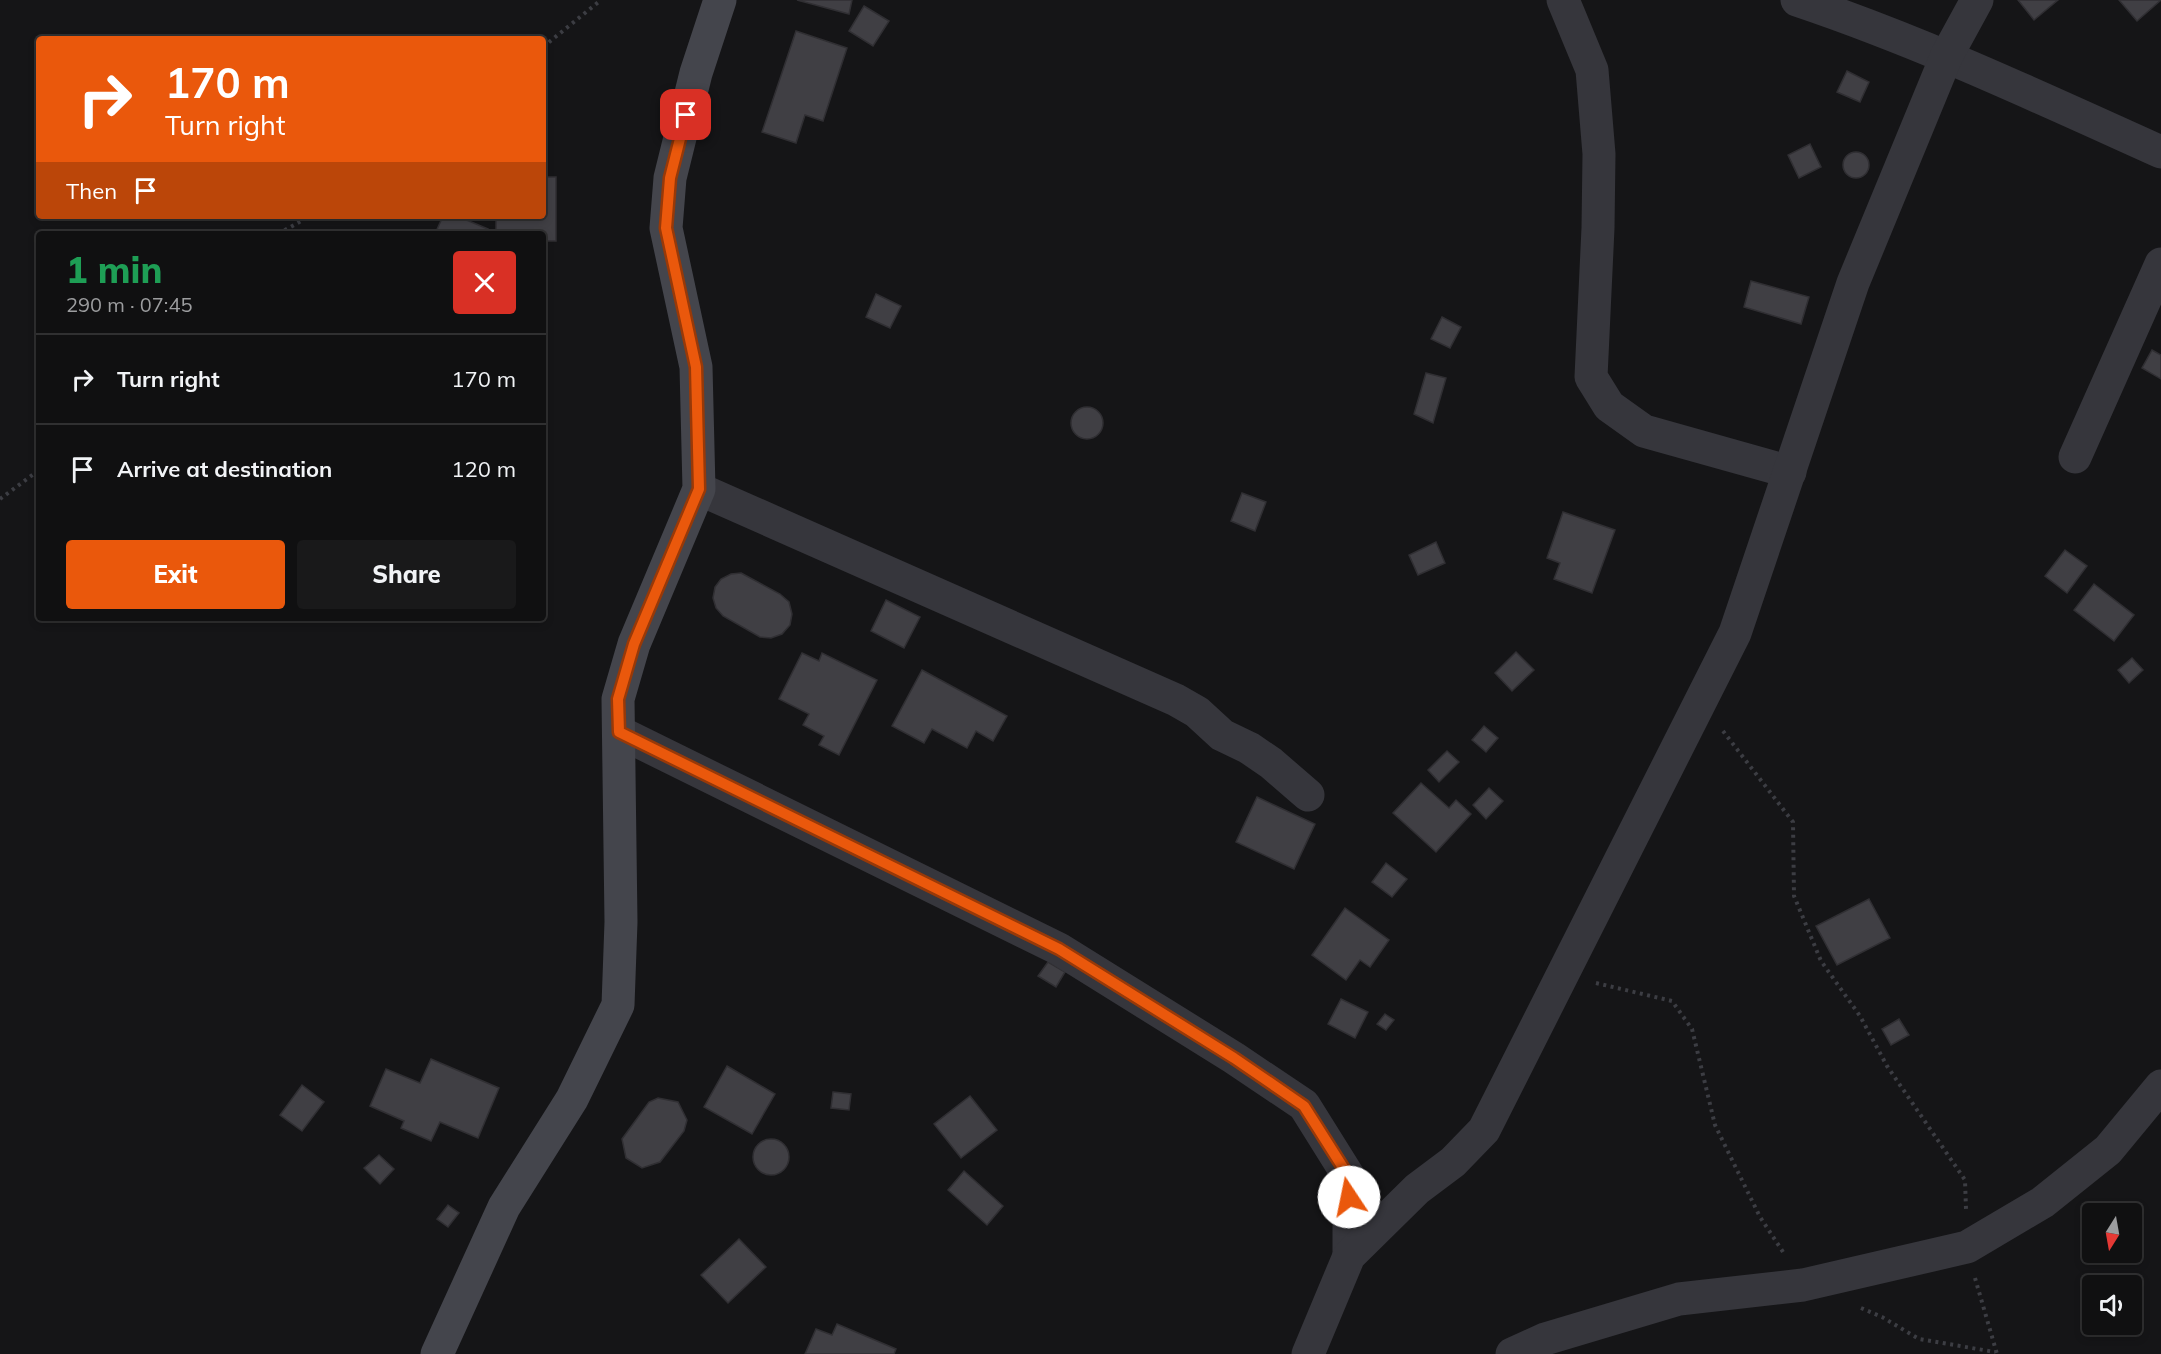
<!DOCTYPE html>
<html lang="en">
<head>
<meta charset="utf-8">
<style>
  :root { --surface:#101011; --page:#19191a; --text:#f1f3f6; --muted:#9c9d9f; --line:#303031; --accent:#ea580c }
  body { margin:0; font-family:Mulish,sans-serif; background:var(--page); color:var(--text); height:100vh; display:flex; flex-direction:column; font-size:22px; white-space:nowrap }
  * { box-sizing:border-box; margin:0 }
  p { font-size:20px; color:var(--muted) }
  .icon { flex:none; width:33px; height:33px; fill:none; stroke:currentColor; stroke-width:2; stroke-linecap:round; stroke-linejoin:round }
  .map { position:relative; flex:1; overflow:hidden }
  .drawer { position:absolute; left:36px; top:231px; width:510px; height:390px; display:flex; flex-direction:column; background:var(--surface); border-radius:6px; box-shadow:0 3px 9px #0003,0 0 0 2px var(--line) }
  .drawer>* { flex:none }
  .guide { position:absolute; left:36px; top:36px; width:510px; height:183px; border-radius:6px; box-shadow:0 3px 9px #0003,0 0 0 2px var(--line); background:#ea580c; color:#fff; overflow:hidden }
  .needle { width:39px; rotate:191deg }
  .fabs { position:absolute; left:2082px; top:1203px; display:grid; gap:12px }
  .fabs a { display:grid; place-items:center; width:60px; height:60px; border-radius:6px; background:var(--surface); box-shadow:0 3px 9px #0003,0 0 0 2px var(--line); font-size:30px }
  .pin { position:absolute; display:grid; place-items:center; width:51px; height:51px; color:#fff; margin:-26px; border-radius:12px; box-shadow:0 3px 9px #0006 }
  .me { position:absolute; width:66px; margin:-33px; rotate:349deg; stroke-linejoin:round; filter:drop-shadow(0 0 4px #0008) }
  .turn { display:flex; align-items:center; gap:21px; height:126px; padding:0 30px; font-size:27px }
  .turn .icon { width:78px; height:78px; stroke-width:2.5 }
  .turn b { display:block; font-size:42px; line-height:51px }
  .then { display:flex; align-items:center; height:57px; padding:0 30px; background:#0003; gap:12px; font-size:22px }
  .round { display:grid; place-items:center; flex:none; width:63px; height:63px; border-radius:6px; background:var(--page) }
  .summary { display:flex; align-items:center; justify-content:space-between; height:102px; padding:0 30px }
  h1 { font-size:36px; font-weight:800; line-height:45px; color:#1e9e55 }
  .cta { display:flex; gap:12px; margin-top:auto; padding:12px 30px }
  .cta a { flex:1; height:69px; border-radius:6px; background:var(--accent); color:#fff; font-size:24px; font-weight:800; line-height:69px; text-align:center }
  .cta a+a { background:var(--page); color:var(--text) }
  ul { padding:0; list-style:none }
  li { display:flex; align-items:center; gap:18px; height:90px; padding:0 30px; border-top:2px solid var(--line) }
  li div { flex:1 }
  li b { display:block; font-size:22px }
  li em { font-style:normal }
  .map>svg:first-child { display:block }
  .building { fill:#403f44; stroke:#302f33; stroke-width:1.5 }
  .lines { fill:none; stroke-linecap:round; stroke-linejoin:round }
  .path { stroke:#3c3d43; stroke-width:4; stroke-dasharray:3 4.5; stroke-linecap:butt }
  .street { stroke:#36363c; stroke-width:33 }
  .secondary { stroke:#44454c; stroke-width:33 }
  .route-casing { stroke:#983908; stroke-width:15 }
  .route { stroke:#ea580c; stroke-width:10 }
</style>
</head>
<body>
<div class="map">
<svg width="2161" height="1354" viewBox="0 0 2161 1354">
  <rect width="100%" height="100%" fill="#151517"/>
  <!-- building -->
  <g class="building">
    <path d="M797,0H852L849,14Z"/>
    <path d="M2018,0H2058L2034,20Z"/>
    <path d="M2119,0H2161L2137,21Z"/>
    <path d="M864,6L889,21L873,46L849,31Z"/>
    <path d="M796,31L847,48L823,121L805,115L796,143L762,132Z"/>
    <path d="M1847,71L1869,82L1860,102L1837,92Z"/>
    <path d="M1810,144L1821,167L1799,178L1788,155Z"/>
    <circle cx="1856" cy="165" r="13"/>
    <path d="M543,177H556V241H543V234L496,233V216H543Z"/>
    <path d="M443,216H457L488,229L486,234H435Z"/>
    <path d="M1751,281L1809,297L1801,324L1744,307Z"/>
    <path d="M876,294L901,306L890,328L866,317Z"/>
    <path d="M1442,317L1461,327L1450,348L1431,339Z"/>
    <path d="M2152,350L2161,355V379L2142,368Z"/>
    <path d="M1426,373L1446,378L1433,423L1414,414Z"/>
    <circle cx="1087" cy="423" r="16"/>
    <path d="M1242,493L1266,502L1255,531L1231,521Z"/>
    <path d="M1563,512L1615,530L1592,593L1554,579L1560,563L1547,558Z"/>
    <path d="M1436,542L1445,563L1418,575L1409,555Z"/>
    <path d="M2065,550L2087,566L2067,593L2045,576Z"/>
    <path d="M741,573L780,594L789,602L792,614L790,625L782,634L771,638L760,637L723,616L716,608L713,598L715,587L721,579L731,574Z"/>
    <path d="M2094,584L2134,615L2114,641L2074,610Z"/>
    <path d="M886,600L920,617L904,648L871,631Z"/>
    <path d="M1516,652L1534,670L1512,691L1495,673Z"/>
    <path d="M802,653L819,661L822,653L877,680L839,755L819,745L824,736L803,725L809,714L779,699Z"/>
    <path d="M2132,658L2143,670L2129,683L2118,670Z"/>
    <path d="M922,670L1007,716L993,741L976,731L967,748L932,729L924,743L892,726Z"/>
    <path d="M1484,726L1498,738L1486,752L1472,740Z"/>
    <path d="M1447,751L1459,762L1439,782L1428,770Z"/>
    <path d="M1421,783L1449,808L1456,800L1471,814L1436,852L1393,813Z"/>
    <path d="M1489,788L1503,801L1486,819L1473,805Z"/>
    <path d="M1257,797L1315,824L1294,869L1236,842Z"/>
    <path d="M1386,863L1407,879L1392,897L1372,882Z"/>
    <path d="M1869,899L1890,938L1837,965L1816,926Z"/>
    <path d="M1345,908L1389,940L1370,967L1360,960L1346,980L1312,955Z"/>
    <path d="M1048,962L1065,972L1056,987L1038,976Z"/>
    <path d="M1341,999L1368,1012L1355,1038L1328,1024Z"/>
    <path d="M1385,1014L1394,1020L1386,1030L1377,1024Z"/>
    <path d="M1899,1019L1909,1035L1891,1045L1882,1029Z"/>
    <path d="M431,1059L499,1088L478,1138L440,1122L431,1141L401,1128L404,1121L370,1106L386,1069L420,1083Z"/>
    <path d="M727,1066L775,1094L752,1134L704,1107Z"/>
    <path d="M302,1085L324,1102L302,1131L280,1115Z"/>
    <path d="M833,1092L851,1094L849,1110L831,1108Z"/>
    <path d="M970,1096L997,1130L961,1158L934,1124Z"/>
    <path d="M658,1098L678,1102L687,1120L684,1131L660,1162L642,1168L626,1158L622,1139L649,1102Z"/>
    <circle cx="771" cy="1157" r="18"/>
    <path d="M379,1155L394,1169L380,1184L364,1168Z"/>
    <path d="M964,1171L1003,1206L987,1225L948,1190Z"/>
    <path d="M448,1205L459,1213L448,1227L437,1219Z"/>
    <path d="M739,1239L766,1267L728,1303L701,1275Z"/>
    <path d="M837,1324L896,1349L894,1354H805L816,1329L832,1335Z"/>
  </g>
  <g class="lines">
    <!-- path -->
    <g class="path">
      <path d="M543,47L601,0"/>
      <path d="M278,234L310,216"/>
      <path d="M0,499L39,470"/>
      <path d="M1723,731L1793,822L1794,896L1821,961L1860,1016L1887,1066L1965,1180L1966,1209"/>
      <path d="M1596,983L1672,1001L1692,1029L1715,1125L1760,1217L1783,1252"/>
      <path d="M1975,1278L1997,1354"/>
      <path d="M1861,1308L1882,1317L1919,1339L1995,1352"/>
    </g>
    <!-- street -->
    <g class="street">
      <path d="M1563,0L1592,70L1599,154L1598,228L1591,377L1609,406L1644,431L1790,472"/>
      <path d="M1797,0C1922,42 2041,98 2161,152"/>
      <path d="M2075,457L2161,264"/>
      <path d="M699,489L1176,700L1197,712L1222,735L1249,748L1271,763L1308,795"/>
      <path d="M619,732L1059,949L1234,1058L1304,1105L1349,1177V1256"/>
      <path d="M1308,1354L1349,1256L1417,1189L1453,1162L1484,1130L1735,633L1853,283L1947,55L1977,0"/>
      <path d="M1512,1354L1545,1339L1679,1299L1803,1285L1967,1247L2043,1202L2108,1150L2161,1086"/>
    </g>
    <!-- secondary -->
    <path class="secondary" d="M437,1354L504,1207L572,1099L618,1005L621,922L618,699L634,644L699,489L696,367L666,228L670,178L696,73L720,0"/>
  </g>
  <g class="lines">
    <!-- route casing -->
    <g class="route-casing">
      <path id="route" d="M686,115L670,178L666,228L696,367L699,489L634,644L618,699L619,732L1059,949L1234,1058L1304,1106L1349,1177V1197"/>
    </g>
    <!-- route -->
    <use href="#route" class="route"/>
  </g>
</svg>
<div class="fabs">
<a><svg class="needle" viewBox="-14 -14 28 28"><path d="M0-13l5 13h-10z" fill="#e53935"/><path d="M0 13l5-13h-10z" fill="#9c9d9f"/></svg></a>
<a><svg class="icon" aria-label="sound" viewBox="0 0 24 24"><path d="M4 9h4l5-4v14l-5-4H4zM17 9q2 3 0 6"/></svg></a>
</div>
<div class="pin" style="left:686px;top:115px;background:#d93025"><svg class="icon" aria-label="arrive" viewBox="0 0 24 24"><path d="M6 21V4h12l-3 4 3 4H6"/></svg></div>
<svg class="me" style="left:1349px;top:1197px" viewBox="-20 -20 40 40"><circle r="19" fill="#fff"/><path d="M0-13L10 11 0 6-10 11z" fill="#ea580c"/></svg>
<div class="guide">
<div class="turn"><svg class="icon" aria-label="right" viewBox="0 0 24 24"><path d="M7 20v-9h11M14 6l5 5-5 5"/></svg><div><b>170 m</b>Turn right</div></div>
<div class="then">Then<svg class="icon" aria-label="arrive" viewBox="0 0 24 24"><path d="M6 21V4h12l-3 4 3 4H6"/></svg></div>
</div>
<section class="drawer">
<div class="summary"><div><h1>1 min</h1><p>290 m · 07:45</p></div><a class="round" style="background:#d93025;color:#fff"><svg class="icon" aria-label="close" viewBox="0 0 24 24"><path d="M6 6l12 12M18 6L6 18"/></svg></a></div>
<ul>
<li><svg class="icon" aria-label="right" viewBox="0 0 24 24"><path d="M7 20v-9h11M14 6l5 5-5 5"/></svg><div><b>Turn right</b></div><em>170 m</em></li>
<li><svg class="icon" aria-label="arrive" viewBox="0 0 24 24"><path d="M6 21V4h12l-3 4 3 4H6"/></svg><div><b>Arrive at destination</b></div><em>120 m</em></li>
</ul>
<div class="cta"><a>Exit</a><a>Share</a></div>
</section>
</div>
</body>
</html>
